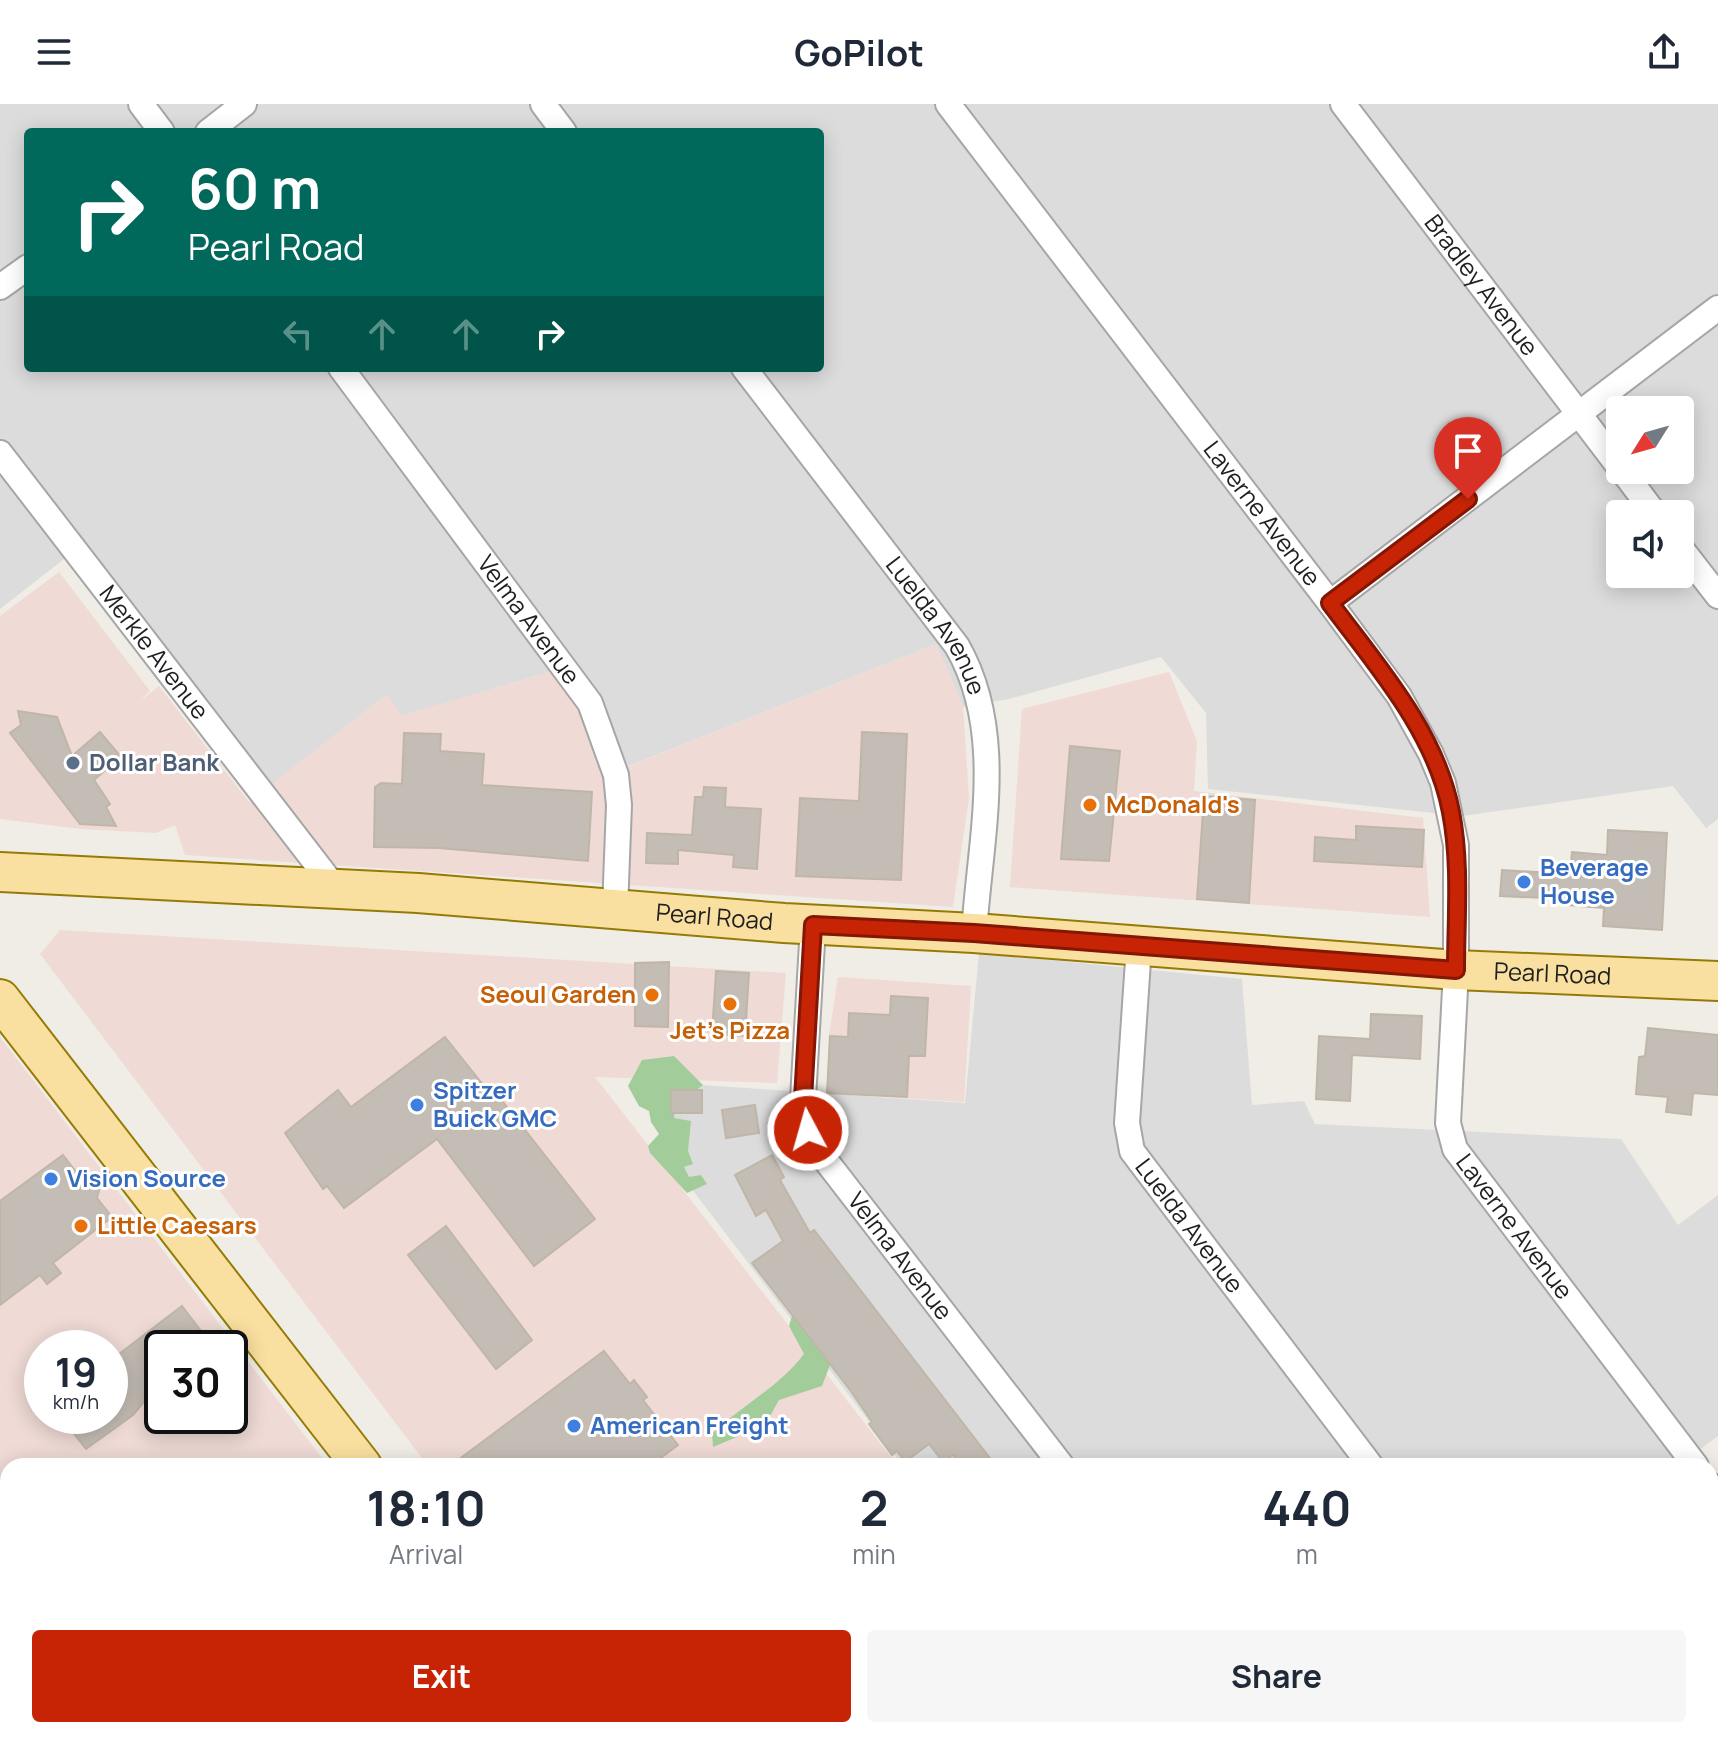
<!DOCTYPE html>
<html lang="en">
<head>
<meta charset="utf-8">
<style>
  :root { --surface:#fff; --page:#f6f6f7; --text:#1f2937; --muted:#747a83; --accent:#c72406 }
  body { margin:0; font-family:Manrope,sans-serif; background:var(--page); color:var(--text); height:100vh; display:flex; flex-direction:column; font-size:30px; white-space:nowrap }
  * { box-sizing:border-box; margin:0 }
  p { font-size:26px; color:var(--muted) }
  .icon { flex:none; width:44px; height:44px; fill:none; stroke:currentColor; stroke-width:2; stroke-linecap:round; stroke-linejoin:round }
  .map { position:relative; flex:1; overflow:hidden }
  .details { position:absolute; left:0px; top:1354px; width:1718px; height:280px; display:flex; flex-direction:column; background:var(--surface); border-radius:24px 24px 0 0; box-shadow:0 4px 20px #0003 }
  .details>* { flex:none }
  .guide { position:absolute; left:24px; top:24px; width:800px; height:244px; border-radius:8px; box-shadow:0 4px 20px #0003; background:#00695c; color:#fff; overflow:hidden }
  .needle { width:52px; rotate:233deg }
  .buttons { position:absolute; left:1606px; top:292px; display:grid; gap:16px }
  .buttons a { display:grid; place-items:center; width:88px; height:88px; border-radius:8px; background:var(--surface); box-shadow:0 4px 20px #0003; font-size:40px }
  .speed { position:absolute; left:24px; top:1226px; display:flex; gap:16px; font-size:40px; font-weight:700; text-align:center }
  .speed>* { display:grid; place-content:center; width:104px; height:104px; border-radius:50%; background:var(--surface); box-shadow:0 4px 20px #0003; line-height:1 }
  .speed small { font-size:20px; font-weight:400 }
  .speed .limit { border:4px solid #111; border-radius:12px; background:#fff; color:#111 }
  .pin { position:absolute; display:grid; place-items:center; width:68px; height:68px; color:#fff; margin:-82px -34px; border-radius:50% 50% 50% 0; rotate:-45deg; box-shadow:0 0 8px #0007 }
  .pin .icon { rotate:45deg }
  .me { position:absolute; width:88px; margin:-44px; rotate:354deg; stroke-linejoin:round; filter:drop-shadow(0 0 6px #0008) }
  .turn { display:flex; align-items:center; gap:28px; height:168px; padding:0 32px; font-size:36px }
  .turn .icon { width:104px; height:104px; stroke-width:2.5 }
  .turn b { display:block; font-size:56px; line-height:68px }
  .lanes { display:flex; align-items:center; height:76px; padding:0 32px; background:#0003; justify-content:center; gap:40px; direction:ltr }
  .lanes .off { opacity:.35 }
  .eta { display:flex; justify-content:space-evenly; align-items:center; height:136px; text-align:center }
  .eta b { font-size:48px; font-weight:700; line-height:56px }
  .button { display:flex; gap:16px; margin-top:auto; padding:16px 32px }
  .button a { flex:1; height:92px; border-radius:8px; background:var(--accent); color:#fff; font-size:32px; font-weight:700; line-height:92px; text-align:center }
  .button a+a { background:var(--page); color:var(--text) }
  header { display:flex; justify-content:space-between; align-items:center; height:104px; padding:0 32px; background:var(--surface); font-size:36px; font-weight:700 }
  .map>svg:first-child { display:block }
  .residential { fill:#dddcdc; fill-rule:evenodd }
  .commercial { fill:#efdad5; fill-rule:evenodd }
  .forest { fill:#a2cd9b }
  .building { fill:#c4bdb5; stroke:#c0b6a8; stroke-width:2 }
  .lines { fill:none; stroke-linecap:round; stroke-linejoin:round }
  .minor-casing { stroke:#a6a6a6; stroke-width:28 }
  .secondary-casing { stroke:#577308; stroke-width:38 }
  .primary-casing { stroke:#957b05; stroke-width:42 }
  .minor { stroke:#fff; stroke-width:24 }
  .secondary { stroke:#ebf8bb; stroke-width:34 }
  .primary { stroke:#f9e0a0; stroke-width:38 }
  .route-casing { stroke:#811704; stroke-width:20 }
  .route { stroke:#c72406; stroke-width:14 }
  .service-dot { fill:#5c6f8a; stroke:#fff; stroke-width:3 }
  .food-dot { fill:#e8710a; stroke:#fff; stroke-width:3 }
  .shop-dot { fill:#3f7fe0; stroke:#fff; stroke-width:3 }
  .labels { text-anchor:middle; stroke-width:6; stroke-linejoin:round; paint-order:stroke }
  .street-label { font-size:24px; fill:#1f1f1f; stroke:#fff }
  .service-label { font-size:24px; font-weight:bold; fill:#4e5e75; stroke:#fff; text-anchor:start }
  .food-label { font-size:24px; font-weight:bold; fill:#c56008; stroke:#fff; text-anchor:start }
  .shop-label { font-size:24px; font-weight:bold; fill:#366cbe; stroke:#fff; text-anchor:start }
</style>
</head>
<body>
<header><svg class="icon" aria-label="menu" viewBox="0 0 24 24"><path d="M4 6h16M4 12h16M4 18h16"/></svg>GoPilot<svg class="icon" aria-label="share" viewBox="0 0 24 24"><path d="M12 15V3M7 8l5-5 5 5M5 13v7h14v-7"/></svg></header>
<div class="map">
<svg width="1718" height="1634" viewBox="0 0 1718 1634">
  <rect width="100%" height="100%" fill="#efede5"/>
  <!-- residential -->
  <g class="residential">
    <path d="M0,0H1718V715L1706,724L1673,682L1462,712L1208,685L1206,609L1161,553L1009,595L963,603L936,540L628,662L553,567L401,612L386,591L271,681L82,441L0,505ZM28,28H820V264H28ZM1620,306H1680V366H1620ZM1620,410H1680V470H1620Z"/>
    <path d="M979,849L1242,875L1252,1001L1304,997L1315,1020L1621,1035L1678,1121L1718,1091V1332L1678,1362H903L662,1046L659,978L965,999Z"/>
    <path d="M1104,1626H1314L1303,1634H1110Z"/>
  </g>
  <!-- commercial -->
  <g class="commercial">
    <path d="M59,468L150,587L138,599L159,582L249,698L386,591L402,611L554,567L629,662L936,540L963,603L969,694L953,803L185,751L175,721L156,729L81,725L0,715V512Z"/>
    <path d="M1169,568L1197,637L1194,687L1423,714L1430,813L1010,783L1022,605Z"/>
    <path d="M60,826L786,869L777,979L595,973L898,1362H428L40,850Z"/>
    <path d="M838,873L971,882L964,998L827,989L829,931Z"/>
    <path d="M0,933L328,1362H8V1626H530L533,1630L529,1634H0ZM42,1244H110V1312H42ZM162,1244H230V1312H162Z"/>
    <path d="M1718,1589V1634H1682L1676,1626H1710V1595Z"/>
    <path d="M629,1626H1098L1104,1634H635Z"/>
    <path d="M1326,1626H1505L1494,1634H1315Z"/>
  </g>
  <!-- forest -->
  <g class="forest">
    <path d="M674,952L703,981L675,1002L674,1014L691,1017L688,1047L693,1060L684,1063L689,1073L701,1071L707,1080L687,1089L650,1049L648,1042L659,1030L651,1018L649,1007L639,1002L628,982L642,956Z"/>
    <path d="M795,1202L807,1219L808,1233L822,1231L837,1243L822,1282L779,1296L765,1321L713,1343L712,1330C742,1301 779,1283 804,1250L789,1222Z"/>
  </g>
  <!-- building -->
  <g class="building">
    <path d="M18,607L57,613L72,652L100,628L121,653L94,676L110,700L106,703L116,722L80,720L10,629L21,621Z"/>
    <path d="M862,628L907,630L901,776L796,772L800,694L859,697Z"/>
    <path d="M404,629L441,630L440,647L484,650L482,681L592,688L588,757L439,744L374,743L375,683L381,679L402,680Z"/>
    <path d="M1070,642L1120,647L1109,757L1061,755Z"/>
    <path d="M704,683L726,684L725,703L761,705L757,765L733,763L734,751L678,746V760L646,759L647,729L692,731L695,693H703Z"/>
    <path d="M1204,692L1255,696L1249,799L1197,795Z"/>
    <path d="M1356,722L1424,726L1422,763L1314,757L1315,733L1356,736Z"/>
    <path d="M1608,726L1667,729L1662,826L1603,822L1604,804L1568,801V795L1500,792L1502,766L1570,770L1572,748L1607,751Z"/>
    <path d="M669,858L668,923L635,922V859Z"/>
    <path d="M716,867L749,869L745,932L712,930Z"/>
    <path d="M891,892L928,894L925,952H909L907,993L827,989L830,932L848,933L849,909L890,911Z"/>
    <path d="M1371,910L1422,912L1420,955L1352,951L1350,997L1316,995L1319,932L1370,935Z"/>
    <path d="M1648,924L1718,931V991L1693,989L1691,1011L1666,1008L1668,993L1636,990L1639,953L1645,952Z"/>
    <path d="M445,933L488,987L492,984L595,1115L534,1162L437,1035L344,1104L327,1082L323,1085L285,1029L338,986L351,1003Z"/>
    <rect x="671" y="986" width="31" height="23"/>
    <path d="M755,1001L759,1029L726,1034L722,1006Z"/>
    <path d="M63,1051L77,1069L103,1071L97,1094L112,1113L53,1159L61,1169L47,1180L40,1171L0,1201V1097Z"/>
    <path d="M772,1051L784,1073L780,1076L810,1129L814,1126L996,1362H962L953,1351L943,1358L929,1340L905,1358L897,1347L892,1351L869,1320L872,1318L850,1286L752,1159L783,1137L766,1106L756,1112L735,1071Z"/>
    <path d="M446,1122L532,1236L496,1265L408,1151Z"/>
    <path d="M182,1202L214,1244H162V1276L133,1311L86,1345L60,1312H110V1257Z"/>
    <path d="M604,1247L630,1280L634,1276L647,1293L643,1296L678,1341L650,1362H450Z"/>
  </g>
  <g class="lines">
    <!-- minor casing -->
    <g class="minor-casing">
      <g id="minor">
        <path d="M141,0L162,28"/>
        <path d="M543,0L564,28"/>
        <path id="s1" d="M948,0L1330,499L1399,592L1431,650L1443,679L1456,741V866L1448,1019L1455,1045L1696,1362"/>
        <path id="s2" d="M1343,0L1620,364"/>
        <path d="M208,28L244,0"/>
        <path d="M0,183L28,163"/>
        <path id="s3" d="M341,264L590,599L616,671L619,701L615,805"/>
        <path id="s4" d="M744,264L957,542C1007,629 980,734 974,829"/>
        <path id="s5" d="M0,349L336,785"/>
        <path d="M1622,366L1655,410"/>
        <path d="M1680,443L1718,492"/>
        <path d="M1330,499L1718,204"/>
        <path id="s6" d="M813,821L803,995L808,1026L827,1058L1062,1362"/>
        <path id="s7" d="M1139,842L1127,1019L1132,1047L1371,1362"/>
        <path d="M1710,1381L1718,1391"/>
        <path d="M1265,1626L1271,1634"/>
        <path d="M1651,1626L1657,1634"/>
      </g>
    </g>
    <!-- secondary casing -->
    <g class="secondary-casing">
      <g id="secondary">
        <path d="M1710,1534L1718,1528"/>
        <path d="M1578,1634L1588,1626"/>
      </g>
    </g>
    <!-- primary casing -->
    <g class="primary-casing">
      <g id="primary">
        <path id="s8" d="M0,768L418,789L784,819L974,829L1456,866L1718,877"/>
        <path d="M0,895L362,1362"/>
        <path d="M567,1626L573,1634"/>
      </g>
    </g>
    <!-- minor -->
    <use href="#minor" class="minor"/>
    <!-- secondary -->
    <use href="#secondary" class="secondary"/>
    <!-- primary -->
    <use href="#primary" class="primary"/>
  </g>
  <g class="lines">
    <!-- route casing -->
    <g class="route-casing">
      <path id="route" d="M808,1026L803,995L813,821L974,829L1456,866C1456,814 1461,760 1451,708C1436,628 1377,562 1330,499L1468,395"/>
    </g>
    <!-- route -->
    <use href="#route" class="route"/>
  </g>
  <!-- markers -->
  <circle class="service-dot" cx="73" cy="659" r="8"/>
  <g class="food-dot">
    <circle cx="1090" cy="701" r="8"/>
    <circle cx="652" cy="891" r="8"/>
    <circle cx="730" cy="900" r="8"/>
    <circle cx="81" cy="1122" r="8"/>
  </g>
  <g class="shop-dot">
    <circle cx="1524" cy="778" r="8"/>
    <circle cx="417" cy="1001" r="8"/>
    <circle cx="51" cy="1075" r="8"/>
    <circle cx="574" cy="1322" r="8"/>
  </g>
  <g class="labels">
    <!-- street labels -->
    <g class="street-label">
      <text dy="8" stroke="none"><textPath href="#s2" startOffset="228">Bradley Avenue</textPath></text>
      <text dy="8" stroke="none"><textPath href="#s1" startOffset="516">Laverne Avenue</textPath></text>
      <text dy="8" stroke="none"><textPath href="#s3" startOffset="314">Velma Avenue</textPath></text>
      <text dy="8" stroke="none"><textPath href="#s4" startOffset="322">Luelda Avenue</textPath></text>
      <text dy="8" stroke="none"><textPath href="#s5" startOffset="252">Merkle Avenue</textPath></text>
      <text dy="8" stroke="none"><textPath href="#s8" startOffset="716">Pearl Road</textPath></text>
      <text dy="8" stroke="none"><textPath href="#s8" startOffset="1556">Pearl Road</textPath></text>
      <text dy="8" stroke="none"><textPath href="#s7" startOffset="300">Luelda Avenue</textPath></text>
      <text dy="8" stroke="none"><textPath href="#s1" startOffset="1308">Laverne Avenue</textPath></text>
      <text dy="8" stroke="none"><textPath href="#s6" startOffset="362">Velma Avenue</textPath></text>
    </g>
    <!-- service labels -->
    <g class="service-label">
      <text x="89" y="667">Dollar Bank</text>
    </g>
    <!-- food labels -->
    <g class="food-label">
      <text x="1106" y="709">McDonald's</text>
      <text x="636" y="899" text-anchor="end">Seoul Garden</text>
      <text x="730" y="935" text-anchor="middle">Jet's Pizza</text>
      <text x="97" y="1130">Little Caesars</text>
    </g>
    <!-- shop labels -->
    <g class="shop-label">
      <text x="1540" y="772">Beverage<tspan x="1540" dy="28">House</tspan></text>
      <text x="433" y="995">Spitzer<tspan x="433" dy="28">Buick GMC</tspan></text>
      <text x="67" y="1083">Vision Source</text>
      <text x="590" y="1330">American Freight</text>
    </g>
  </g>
</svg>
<div class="buttons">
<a><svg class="needle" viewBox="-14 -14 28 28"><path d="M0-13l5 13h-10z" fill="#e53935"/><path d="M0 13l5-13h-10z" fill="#747a83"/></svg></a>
<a><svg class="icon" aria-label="sound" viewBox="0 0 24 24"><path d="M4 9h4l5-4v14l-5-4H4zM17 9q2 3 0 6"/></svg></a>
</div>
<div class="speed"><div>19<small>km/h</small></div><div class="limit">30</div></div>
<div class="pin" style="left:1468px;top:395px;background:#d93025"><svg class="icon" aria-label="arrive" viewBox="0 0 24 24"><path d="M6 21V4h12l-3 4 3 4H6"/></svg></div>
<svg class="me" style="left:808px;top:1026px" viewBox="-20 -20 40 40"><circle r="17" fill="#c72406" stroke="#fff" stroke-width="3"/><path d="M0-11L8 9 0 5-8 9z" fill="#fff"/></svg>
<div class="guide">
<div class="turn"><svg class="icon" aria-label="right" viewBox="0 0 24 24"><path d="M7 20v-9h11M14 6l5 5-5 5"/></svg><div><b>60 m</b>Pearl Road</div></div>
<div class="lanes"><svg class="icon off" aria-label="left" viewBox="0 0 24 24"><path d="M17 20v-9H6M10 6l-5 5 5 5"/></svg><svg class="icon off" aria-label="ahead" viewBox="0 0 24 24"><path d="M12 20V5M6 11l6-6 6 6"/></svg><svg class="icon off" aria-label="ahead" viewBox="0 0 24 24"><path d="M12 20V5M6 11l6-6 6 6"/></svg><svg class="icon" aria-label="right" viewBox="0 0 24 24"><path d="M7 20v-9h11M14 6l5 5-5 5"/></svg></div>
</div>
<section class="details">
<div class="eta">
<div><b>18:10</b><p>Arrival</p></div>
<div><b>2</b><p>min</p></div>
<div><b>440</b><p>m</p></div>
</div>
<div class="button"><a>Exit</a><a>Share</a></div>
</section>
</div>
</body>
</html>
